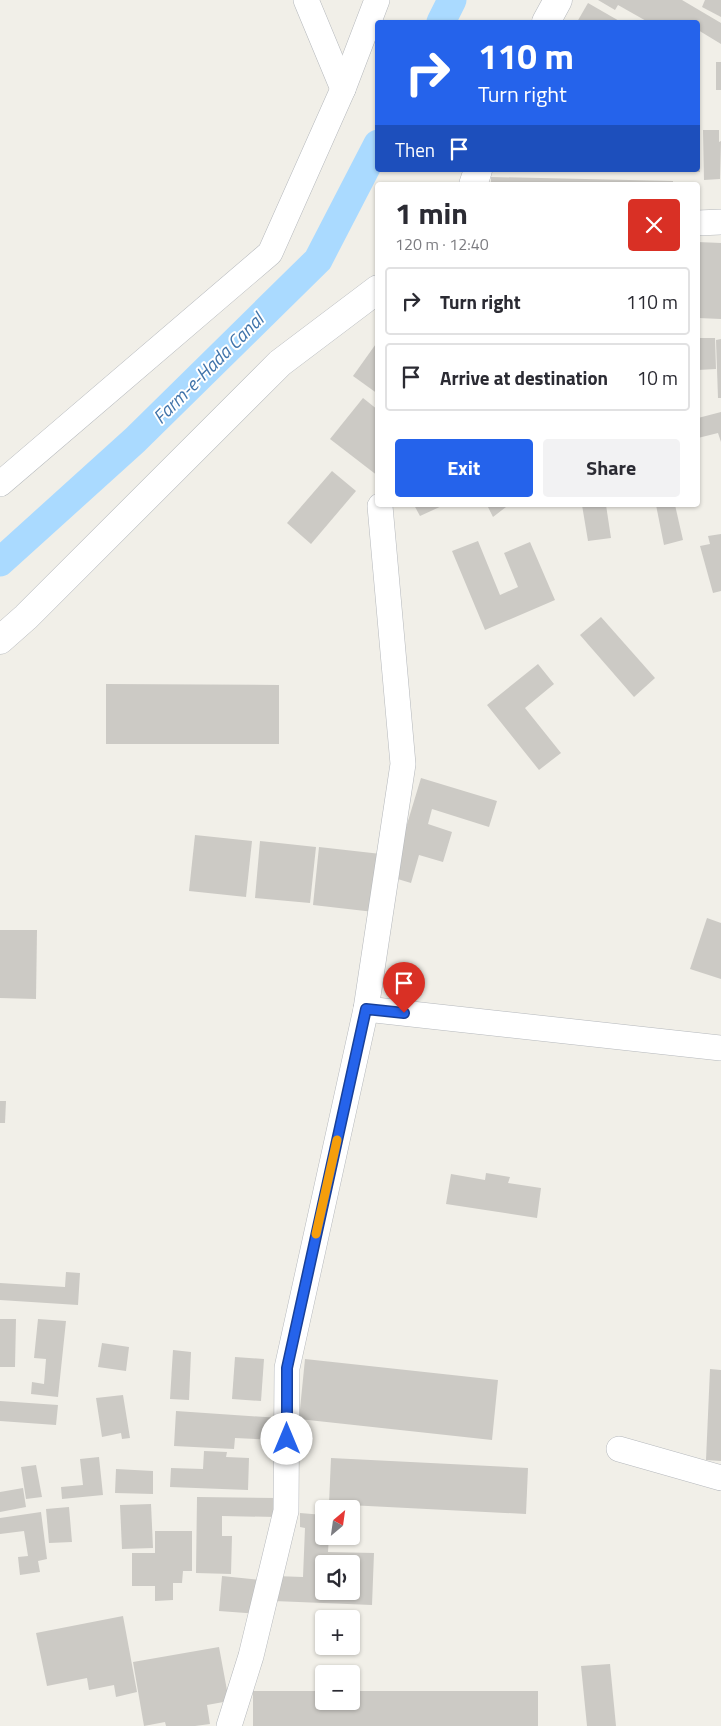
<!DOCTYPE html>
<html lang="en">
<head>
<meta charset="utf-8">
<style>
  :root { --surface:#fff; --page:#f2f2f3; --text:#2b2b33; --muted:#7c7c81; --line:#e1e1e2; --accent:#2563eb }
  body { margin:0; font-family:"Titillium Web",sans-serif; background:var(--page); color:var(--text); height:100vh; display:flex; flex-direction:column; font-size:19px; white-space:nowrap }
  * { box-sizing:border-box; margin:0 }
  p { font-size:16px; color:var(--muted) }
  .icon { flex:none; width:28px; height:28px; fill:none; stroke:currentColor; stroke-width:2; stroke-linecap:round; stroke-linejoin:round }
  .map { position:relative; flex:1; overflow:hidden }
  .side { position:absolute; left:375px; top:182px; width:325px; height:325px; display:flex; flex-direction:column; background:var(--surface); border-radius:5px; box-shadow:0 1px 4px #0004 }
  .side>* { flex:none }
  .hud { position:absolute; left:375px; top:20px; width:325px; height:152px; border-radius:5px; box-shadow:0 1px 4px #0004; background:#2563eb; color:#fff; overflow:hidden }
  .needle { width:32px; rotate:29deg }
  .fabs { position:absolute; left:315px; top:1500px; display:grid; gap:10px }
  .fabs a { display:grid; place-items:center; width:45px; height:45px; border-radius:5px; background:var(--surface); box-shadow:0 1px 4px #0004; font-size:25px }
  .pin { position:absolute; display:grid; place-items:center; width:42px; height:42px; color:#fff; margin:-51px -21px; border-radius:50% 50% 50% 0; rotate:-45deg; box-shadow:0 0 5px #0007 }
  .pin .icon { rotate:45deg }
  .me { position:absolute; width:55px; margin:-28px; rotate:0deg; stroke-linejoin:round; filter:drop-shadow(0 0 4px #0008) }
  .turn { display:flex; align-items:center; gap:18px; height:105px; padding:0 20px; font-size:22px }
  .turn .icon { width:65px; height:65px; stroke-width:2.5 }
  .turn b { display:block; font-size:35px; line-height:42px }
  .then { display:flex; align-items:center; height:48px; padding:0 20px; background:#0003; gap:10px; font-size:19px }
  .round { display:grid; place-items:center; flex:none; width:52px; height:52px; border-radius:5px; background:var(--page) }
  .headline { display:flex; align-items:center; justify-content:space-between; height:85px; padding:0 20px }
  h1 { font-size:30px; font-weight:700; line-height:38px }
  .action { display:flex; gap:10px; margin-top:auto; padding:10px 20px }
  .action a { flex:1; height:58px; border-radius:5px; background:var(--accent); color:#fff; font-size:20px; font-weight:700; line-height:58px; text-align:center }
  .action a+a { background:var(--page); color:var(--text) }
  ul { padding:0; list-style:none }
  li { display:flex; align-items:center; gap:15px; height:68px; margin:0 10px 8px; padding:0 10px; border:2px solid var(--line); border-radius:5px }
  li div { flex:1 }
  li b { display:block; font-size:19px }
  li em { font-style:normal }
  .map>svg:first-child { display:block }
  .lines { fill:none; stroke-linecap:round; stroke-linejoin:round }
  .canal { stroke:#aadaff; stroke-width:29 }
  .building { fill:#cccac5; fill-rule:evenodd }
  .minor-casing { stroke:#b5b8bc; stroke-width:26 }
  .tertiary-casing { stroke:#b5b8bc; stroke-width:29 }
  .minor { stroke:#fff; stroke-width:25 }
  .tertiary { stroke:#fff; stroke-width:28 }
  .route-casing { stroke:#184099; stroke-width:12 }
  .route { stroke:#2563eb; stroke-width:9 }
  .slow { stroke:#f59e0b; stroke-width:9 }
  .labels { text-anchor:middle; stroke-width:4; stroke-linejoin:round; paint-order:stroke }
  .water-label { font-size:19px; font-style:italic; fill:#4174aa; stroke:#fff }
</style>
</head>
<body>
<div class="map">
<svg width="721" height="1726" viewBox="0 0 721 1726">
  <rect width="100%" height="100%" fill="#f1efe8"/>
  <g class="lines">
    <!-- canal -->
    <g class="canal">
      <path d="M441,22L452,0"/>
      <path d="M0,562L135,440L318,260L378,144"/>
    </g>
  </g>
  <!-- building -->
  <g class="building">
    <path d="M598,0H682L721,23V44L698,30V22H648L618,5L615,10Z"/>
    <path d="M705,0H721V17L702,7Z"/>
    <path d="M588,3L621,22H577Z"/>
    <rect x="716" y="62" width="5" height="28"/>
    <path d="M698,121H699L700,172H691V170H698Z"/>
    <path d="M703,130H719V142L721,141L720,179L704,180Z"/>
    <path d="M491,177L673,181V185H491Z"/>
    <path d="M698,242L721,243V319L698,318Z"/>
    <path d="M698,338H715L716,369L698,370Z"/>
    <path d="M721,339V398H718L716,340Z"/>
    <path d="M378,341V394L353,376Z"/>
    <path d="M363,398L378,410V476L330,439Z"/>
    <path d="M721,412V442L718,433L698,438V418Z"/>
    <path d="M332,471L356,491L311,544L287,523Z"/>
    <path d="M414,505H444L420,516Z"/>
    <path d="M487,505H510V506L506,507L493,517Z"/>
    <path d="M582,505H606L611,538L588,541Z"/>
    <path d="M656,505H675L683,540L664,545Z"/>
    <path d="M721,534V591L713,593L700,546L710,544L708,536Z"/>
    <path d="M478,541L500,595L518,587L504,553L530,542L555,600L485,630L452,551Z"/>
    <path d="M601,617L655,678L634,697L580,635Z"/>
    <path d="M538,664L554,684L525,708L561,753L539,770L487,705Z"/>
    <path d="M106,684L279,685V744H106Z"/>
    <path d="M421,778L497,801L489,827L432,809L428,824L452,832L443,862L419,855L411,883L391,877Z"/>
    <path d="M195,835L252,841L246,897L189,891Z"/>
    <path d="M260,841L316,847L310,903L255,898Z"/>
    <path d="M319,847L381,854L374,912L313,905Z"/>
    <path d="M707,918L721,923V979L690,969Z"/>
    <path d="M0,930H37L36,999L0,998Z"/>
    <path d="M0,1101H6L5,1123H0Z"/>
    <path d="M486,1173L510,1177L508,1183L541,1188L537,1218L446,1204L451,1174L485,1180Z"/>
    <path d="M66,1272L80,1273L78,1305L0,1300V1283L65,1287Z"/>
    <path d="M0,1319H16L15,1367H0Z"/>
    <path d="M38,1319L66,1321L58,1397L31,1394L32,1382L44,1384L46,1359L34,1358Z"/>
    <path d="M102,1343L129,1347L126,1371L98,1367Z"/>
    <path d="M173,1350L191,1352L189,1400L170,1399Z"/>
    <path d="M235,1357L264,1359L261,1401L232,1399Z"/>
    <path d="M305,1359L498,1380L492,1440L299,1419Z"/>
    <path d="M710,1369L721,1370V1461L706,1460Z"/>
    <path d="M123,1395L130,1438L122,1439L121,1433L102,1437L96,1398Z"/>
    <path d="M0,1401L58,1405L56,1425L0,1421Z"/>
    <path d="M176,1411L280,1418L278,1440L235,1438L234,1449L174,1446Z"/>
    <path d="M204,1451L227,1452L226,1457L249,1458L248,1490L170,1487L171,1468L203,1469Z"/>
    <path d="M99,1457L103,1495L62,1499L61,1487L83,1485L80,1459Z"/>
    <path d="M331,1458L528,1468L526,1514L329,1504Z"/>
    <path d="M36,1465L42,1497L26,1499L21,1467Z"/>
    <path d="M116,1469L153,1471V1494L115,1493Z"/>
    <path d="M23,1488L26,1507L0,1512V1492Z"/>
    <path d="M197,1497L276,1498V1517L222,1516V1536H232L231,1574L196,1573Z"/>
    <path d="M151,1504L153,1548L122,1549L120,1505Z"/>
    <path d="M69,1507L72,1542L49,1543L46,1509Z"/>
    <path d="M41,1512L47,1559L38,1561L40,1572L20,1575L18,1557L28,1556L24,1531L0,1534V1518Z"/>
    <path d="M300,1513L324,1515V1536H329L328,1552L374,1553L372,1605L274,1601L275,1576L303,1577L305,1528L300,1527ZM324,1564H351V1591H324Z"/>
    <path d="M155,1531H192V1571H183L182,1583H173V1600L155,1601V1586H132V1553H155Z"/>
    <path d="M222,1576L262,1580L259,1614L219,1611Z"/>
    <path d="M123,1616L137,1692L116,1697L114,1685L89,1690L87,1678L47,1686L36,1633Z"/>
    <path d="M219,1647L229,1701L207,1705L210,1724L195,1726H166L165,1722L144,1726L133,1662Z"/>
    <path d="M610,1664L616,1726H587L581,1666Z"/>
    <path d="M253,1691H324V1701H351V1691H538V1726H253Z"/>
  </g>
  <g class="lines">
    <!-- minor casing -->
    <g class="minor-casing">
      <g id="minor">
        <path d="M306,0L343,89"/>
        <path d="M698,223L721,222"/>
        <path d="M0,484L270,253L343,89L377,0"/>
        <path d="M366,1009L721,1048"/>
        <path d="M619,1449L721,1478"/>
        <path d="M229,1726L251,1656L286,1511L287,1368L366,1009L403,764L380,506"/>
      </g>
    </g>
    <!-- tertiary casing -->
    <g class="tertiary-casing">
      <g id="tertiary">
        <path d="M546,22L558,0"/>
        <path d="M473,185L478,170"/>
        <path d="M0,640L26,617L280,363L378,289"/>
      </g>
    </g>
    <!-- minor -->
    <use href="#minor" class="minor"/>
    <!-- tertiary -->
    <use href="#tertiary" class="tertiary"/>
  </g>
  <g class="lines">
    <!-- route casing -->
    <g class="route-casing">
      <path id="route" d="M287,1439V1368L366,1009L404,1013"/>
    </g>
    <!-- route -->
    <use href="#route" class="route"/>
    <!-- slow -->
    <path class="slow" d="M316,1234L337,1140"/>
  </g>
  <g class="labels">
    <!-- water labels -->
    <g class="water-label">
      <text transform="translate(208 368) rotate(-45)" y="7">Farm-e-Hada Canal</text>
    </g>
  </g>
</svg>
<div class="fabs">
<a><svg class="needle" viewBox="-14 -14 28 28"><path d="M0-13l5 13h-10z" fill="#e53935"/><path d="M0 13l5-13h-10z" fill="#7c7c81"/></svg></a>
<a><svg class="icon" aria-label="sound" viewBox="0 0 24 24"><path d="M4 9h4l5-4v14l-5-4H4zM17 9q2 3 0 6"/></svg></a>
<a>+</a>
<a>−</a>
</div>
<div class="pin" style="left:404px;top:1013px;background:#d93025"><svg class="icon" aria-label="arrive" viewBox="0 0 24 24"><path d="M6 21V4h12l-3 4 3 4H6"/></svg></div>
<svg class="me" style="left:287px;top:1439px" viewBox="-20 -20 40 40"><circle r="19" fill="#fff"/><path d="M0-13L10 11 0 6-10 11z" fill="#2563eb"/></svg>
<div class="hud">
<div class="turn"><svg class="icon" aria-label="right" viewBox="0 0 24 24"><path d="M7 20v-9h11M14 6l5 5-5 5"/></svg><div><b>110 m</b>Turn right</div></div>
<div class="then">Then<svg class="icon" aria-label="arrive" viewBox="0 0 24 24"><path d="M6 21V4h12l-3 4 3 4H6"/></svg></div>
</div>
<section class="side">
<div class="headline"><div><h1>1 min</h1><p>120 m · 12:40</p></div><a class="round" style="background:#d93025;color:#fff"><svg class="icon" aria-label="close" viewBox="0 0 24 24"><path d="M6 6l12 12M18 6L6 18"/></svg></a></div>
<ul>
<li><svg class="icon" aria-label="right" viewBox="0 0 24 24"><path d="M7 20v-9h11M14 6l5 5-5 5"/></svg><div><b>Turn right</b></div><em>110 m</em></li>
<li><svg class="icon" aria-label="arrive" viewBox="0 0 24 24"><path d="M6 21V4h12l-3 4 3 4H6"/></svg><div><b>Arrive at destination</b></div><em>10 m</em></li>
</ul>
<div class="action"><a>Exit</a><a>Share</a></div>
</section>
</div>
</body>
</html>
